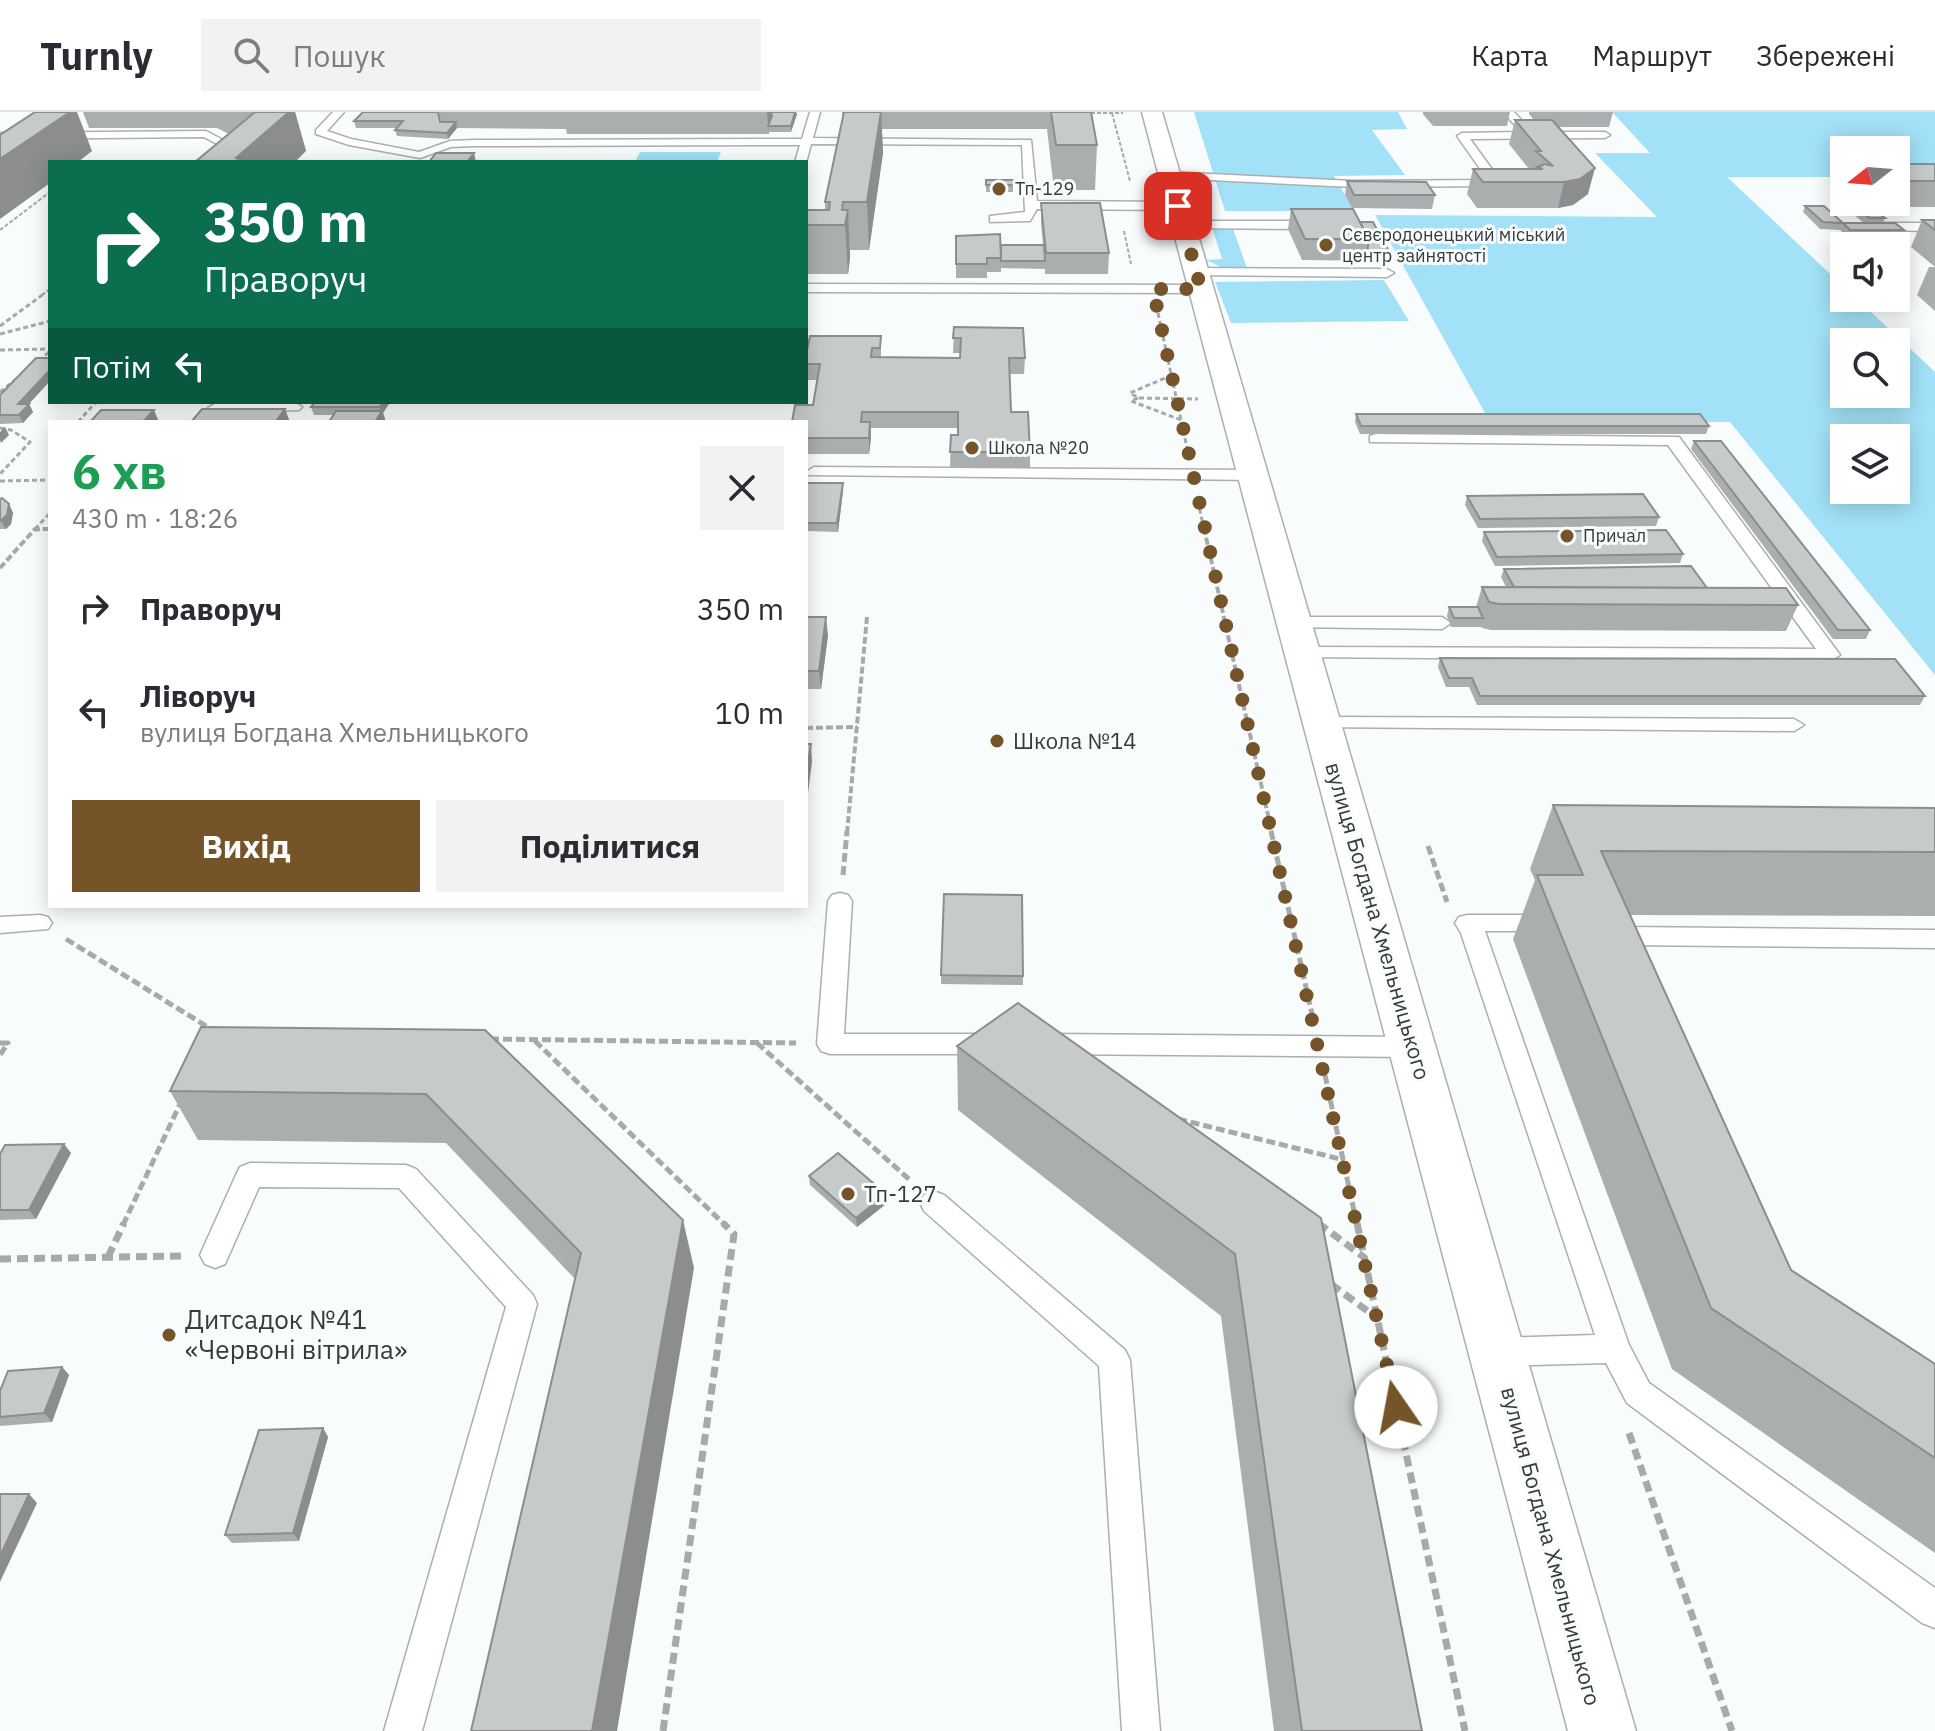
<!DOCTYPE html>
<html lang="uk">
<head>
<meta charset="utf-8">
<style>
  :root { --surface:#fff; --page:#f2f2f3; --text:#2b2b33; --muted:#7c7c81; --line:#e1e1e2; --accent:#75542a }
  body { margin:0; font-family:"IBM Plex Sans",sans-serif; background:var(--page); color:var(--text); height:100vh; display:flex; flex-direction:column; font-size:30px; white-space:nowrap }
  * { box-sizing:border-box; margin:0 }
  p { font-size:26px; color:var(--muted) }
  .icon { flex:none; width:44px; height:44px; fill:none; stroke:currentColor; stroke-width:2; stroke-linecap:round; stroke-linejoin:round }
  .map { position:relative; flex:1; overflow:hidden }
  .panel { position:absolute; left:48px; top:308px; width:760px; height:488px; display:flex; flex-direction:column; background:var(--surface); border-radius:0px; box-shadow:0 4px 20px #0003 }
  .panel>* { flex:none }
  .guide { position:absolute; left:48px; top:48px; width:760px; height:244px; border-radius:0px; box-shadow:0 4px 20px #0003; background:#0b6e4f; color:#fff; overflow:hidden }
  .needle { width:52px; rotate:253deg }
  .buttons { position:absolute; left:1830px; top:24px; display:grid; gap:16px }
  .buttons a { display:grid; place-items:center; width:80px; height:80px; border-radius:0px; background:var(--surface); box-shadow:0 4px 20px #0003; font-size:40px }
  .pin { position:absolute; display:grid; place-items:center; width:68px; height:68px; color:#fff; margin:-34px; border-radius:16px; box-shadow:0 4px 12px #0006 }
  .me { position:absolute; width:88px; margin:-44px; rotate:348deg; stroke-linejoin:round; filter:drop-shadow(0 0 6px #0008) }
  .turn { display:flex; align-items:center; gap:28px; height:168px; padding:0 24px; font-size:36px }
  .turn .icon { width:104px; height:104px; stroke-width:2.5 }
  .turn b { display:block; font-size:56px; line-height:68px }
  .then { display:flex; align-items:center; height:76px; padding:0 24px; background:#0003; gap:16px; font-size:30px }
  .round { display:grid; place-items:center; flex:none; width:84px; height:84px; border-radius:0px; background:var(--page) }
  .overview { display:flex; align-items:center; justify-content:space-between; height:136px; padding:0 24px }
  h1 { font-size:48px; font-weight:700; line-height:60px; color:#1e9e55 }
  .primary-button { display:flex; gap:16px; margin-top:auto; padding:16px 24px }
  .primary-button a { flex:1; height:92px; border-radius:0px; background:var(--accent); color:#fff; font-size:32px; font-weight:700; line-height:92px; text-align:center }
  .primary-button a+a { background:var(--page); color:var(--text) }
  ul { padding:0; list-style:none }
  li { display:flex; align-items:center; gap:24px; height:104px; padding:0 24px }
  li div { flex:1 }
  li b { display:block; font-size:30px }
  li em { font-style:normal }
  header { display:flex; align-items:center; gap:48px; box-sizing:border-box; height:112px; padding:0 40px; background:var(--surface); border-bottom:2px solid var(--line) }
  header strong { font-size:38px }
  nav { display:flex; gap:44px; margin-inline-start:auto; font-size:28px }
  .search { width:560px; height:72px; background:var(--page); display:flex; align-items:center; gap:20px; box-sizing:border-box; padding:0 28px; border-radius:0px; color:var(--muted); font-size:30px }
  .map>svg:first-child { display:block }
  .green { fill:#a2e1f7; fill-rule:evenodd }
  .lines { fill:none; stroke-linecap:round; stroke-linejoin:round }
  .lane-casing { stroke:#abafb0; stroke-width:3 }
  .secondary-casing { stroke:#abafb0; stroke-width:3 }
  .path-far4 { stroke:#a7aaab; stroke-width:2; stroke-dasharray:4 2; stroke-linecap:butt }
  .path-far3 { stroke:#a7aaab; stroke-width:3; stroke-dasharray:5 3; stroke-linecap:butt }
  .path-far2 { stroke:#a7aaab; stroke-width:4; stroke-dasharray:7 3; stroke-linecap:butt }
  .path-far1 { stroke:#a7aaab; stroke-width:5; stroke-dasharray:9 4; stroke-linecap:butt }
  .path { stroke:#a7aaab; stroke-width:7; stroke-dasharray:11 6; stroke-linecap:butt }
  .lane { fill:#fff; fill-rule:evenodd }
  .secondary { fill:#fff; fill-rule:evenodd }
  .wall { fill:#abaeaf }
  .shaded-wall { fill:#8b8d8e }
  .building { fill:#c7cacb; stroke:#8b8d8e; stroke-width:2 }
  .route { stroke:#75542a; stroke-width:14; stroke-dasharray:0 25.2 }
  .poi-dot { fill:#75542a; stroke:#f8fcfd; stroke-width:3 }
  .labels { text-anchor:middle; stroke-width:6; stroke-linejoin:round; paint-order:stroke }
  .far-poi-label { font-size:18px; fill:#393a3b; stroke:#f8fcfd; text-anchor:start }
  .poi-label { font-size:22px; fill:#393a3b; stroke:#f8fcfd; text-anchor:start }
  .street-label { font-size:22px; fill:#393a3b; stroke:#f8fcfd }
  .near-poi-label { font-size:26px; fill:#393a3b; stroke:#f8fcfd; text-anchor:start }
</style>
</head>
<body>
<header>
<strong>Turnly</strong>
<div class="search"><svg class="icon" aria-label="search" viewBox="0 0 24 24"><circle cx="10" cy="10" r="6"/><path d="M15 15l6 6"/></svg>Пошук</div>
<nav><a>Карта</a><a>Маршрут</a><a>Збережені</a></nav>
</header>
<div class="map">
<svg width="1935" height="1619" viewBox="0 0 1935 1619">
  <rect width="100%" height="100%" fill="#f8fcfd"/>
  <!-- green -->
  <g class="green">
    <path d="M1194,0H1398L1407,17L1372,18L1405,63L1334,64L1354,99H1225Z"/>
    <path d="M1612,0H1935V66L1896,65V38H1844V65H1727L1844,175V186H1856L1935,260V563L1730,310H1490L1375,103L1657,105L1595,41H1650ZM1844,230H1896V282H1844ZM1844,326H1896V378H1844Z"/>
    <path d="M640,40H721L717,50H635Z"/>
    <path d="M1233,117L1247,156H1223L1206,148L1222,147L1213,118Z"/>
    <path d="M1384,168L1409,209L1231,211L1215,170Z"/>
  </g>
  <g class="lines">
    <!-- lane casing -->
    <g class="lane-casing">
      <g id="lane">
        <path d="M333,0H344L327,19L351,27L419,40L450,29L475,28L802,27L810,0H820L813,26L1031,28L1037,89L1178,90L1184,94L1178,98L1037,97L1030,109L990,110V104L1025,100L1022,33L811,32L806,51L795,50L800,33L475,34L451,35L420,46L349,33L316,22V18Z"/>
        <path d="M1503,0H1514L1532,20H1605L1610,23L1605,26L1470,27L1502,71L1496,74L1353,75L1169,66L1163,63L1169,60L1353,69L1488,68L1457,24L1462,21L1521,20Z"/>
        <path d="M206,19L252,43L245,50H232L239,44L204,25L0,27V21Z"/>
        <path d="M1184,109H1321L1327,113L1321,117L1180,116V110Z"/>
        <path d="M1869,111H1935V119L1865,118V112Z"/>
        <path d="M1197,156L1387,157L1394,161L1387,165L1192,163V157Z"/>
        <path d="M806,172L1201,173L1208,177L1201,181L806,180Z"/>
        <path d="M294,290L302,295L299,298L216,301L208,296L216,291Z"/>
        <path d="M1376,322L1679,325L1840,543L1830,549L1297,545L1294,541L1304,535L1816,537L1668,333L1370,330V324Z"/>
        <path d="M814,355L1254,358L1262,363L1254,368L808,363L806,360Z"/>
        <path d="M1295,505H1442L1451,511L1442,517L1288,515L1286,511L1288,507Z"/>
        <path d="M1323,605L1794,607L1804,613L1794,619L1316,615L1313,611Z"/>
        <path d="M840,781L848,783L852,789L844,922H993L1002,925L1006,932L1002,939L993,942H830L821,939L817,932L828,789L832,783Z"/>
        <path d="M40,803L48,805L52,811L48,817L0,821V805Z"/>
        <path d="M1467,803H1550L1558,805L1562,811L1558,817L1550,819H1485L1629,1233L1649,1271L1935,1476V1516L1922,1511L1627,1291L1606,1251L1497,1254L1486,1250L1481,1240L1486,1230L1497,1226L1595,1223L1461,821L1455,811L1459,805Z"/>
        <path d="M1610,812L1625,815L1935,818V836L1625,833L1601,826L1598,820L1601,814Z"/>
        <path d="M1046,922L1413,925L1422,928L1426,935L1422,942L1413,945L1046,942L1037,939L1033,932L1037,925Z"/>
        <path d="M250,1051L406,1053L416,1057L533,1183L537,1192L422,1619H384L506,1195L399,1076L259,1075L225,1152L215,1156L205,1152L200,1143L236,1063L240,1055Z"/>
        <path d="M934,1079L944,1083L1125,1238L1130,1248L1160,1619H1122L1099,1254L924,1099L920,1091L924,1083Z"/>
      </g>
    </g>
    <!-- secondary casing -->
    <g class="secondary-casing">
      <path id="secondary" d="M1142,0H1162L1636,1619H1568Z"/>
    </g>
    <!-- path-far4 -->
    <g class="path-far4">
      <path d="M1085,1H1123"/>
      <path d="M1112,1L1130,69"/>
      <path d="M0,118L50,80"/>
      <path d="M1124,119L1131,152"/>
      <path d="M42,183L50,177"/>
    </g>
    <!-- path-far3 -->
    <g class="path-far3">
      <path d="M1158,201L1187,336"/>
      <path d="M0,214L45,181"/>
      <path d="M0,222L50,209"/>
      <path d="M0,238L50,237"/>
      <path d="M39,249L50,239"/>
      <path d="M1172,263L1130,281L1139,286L1198,287"/>
      <path d="M0,280L19,265"/>
      <path d="M1138,286L1131,289L1181,308"/>
      <path d="M78,310L96,290"/>
      <path d="M0,316L11,318L30,330L0,362"/>
      <path d="M0,369L50,368"/>
      <path d="M1198,389L1204,418"/>
      <path d="M35,417L50,401"/>
      <path d="M35,418L50,417"/>
    </g>
    <!-- path-far2 -->
    <g class="path-far2">
      <path d="M1204,416L1272,721"/>
      <path d="M0,456L35,417H50"/>
      <path d="M806,616L857,615"/>
      <path d="M847,721L867,505"/>
    </g>
    <!-- path-far1 -->
    <g class="path-far1">
      <path d="M1271,719L1312,902"/>
      <path d="M1428,734L1447,790"/>
      <path d="M843,763L847,719"/>
      <path d="M66,827L214,919"/>
      <path d="M490,927L796,931"/>
      <path d="M535,929L725,1113"/>
      <path d="M0,931H8L0,943"/>
      <path d="M757,931L911,1069"/>
      <path d="M1325,963L1357,1113"/>
      <path d="M1178,1007L1344,1048"/>
      <path d="M1318,1111L1321,1113"/>
      <path d="M123,1113L181,990"/>
    </g>
    <!-- path -->
    <g class="path">
      <path d="M1318,1111L1365,1146"/>
      <path d="M1357,1111L1465,1619"/>
      <path d="M108,1145L124,1111"/>
      <path d="M0,1147L183,1144"/>
      <path d="M1331,1172L1377,1206"/>
      <path d="M1629,1321L1732,1619"/>
      <path d="M663,1619L734,1122L723,1111"/>
    </g>
    <!-- lane -->
    <use href="#lane" class="lane"/>
    <!-- secondary -->
    <use href="#secondary" class="secondary"/>
  </g>
  <!-- wall -->
  <g class="wall">
    <path d="M83,0H295L306,39L229,22L217,16H89Z"/>
    <path d="M363,0H796L797,2L791,20H769V22H567L566,17L457,16L448,27L397,24L395,18L397,16H356L354,9Z"/>
    <path d="M842,0H1091L1097,33L1095,78H1054L1047,17H882L883,41L869,138H850V146L848,162H806V98H825V90L842,9Z"/>
    <path d="M1423,0H1510L1507,14H1433L1423,2Z"/>
    <path d="M1529,0H1613L1609,15H1558L1588,82L1573,93L1558,96H1477L1467,82L1473,57H1529L1509,32L1515,8H1534L1529,2Z"/>
    <path d="M1896,52H1935V95H1860L1854,90H1896Z"/>
    <path d="M1844,63V82L1838,78Z"/>
    <rect x="986" y="68" width="27" height="12"/>
    <path d="M1347,69L1435,83L1432,97L1352,96L1345,83Z"/>
    <path d="M1041,91L1109,141L1108,162H1045V157L1001,156V160H987V166H956V124L1001,133H1043L1041,111Z"/>
    <path d="M1805,94L1843,111L1840,118L1820,117L1803,100Z"/>
    <path d="M1857,96L1885,106L1883,111L1904,118L1901,125H1847L1840,118L1843,111H1864L1854,103Z"/>
    <path d="M1291,97L1360,110L1390,141L1388,149L1302,148L1288,117Z"/>
    <path d="M1922,108H1935V155L1911,135Z"/>
    <path d="M1929,155H1935V199L1917,183Z"/>
    <path d="M954,215L1025,246L1024,262H1009L1011,300L1030,340V356H950L951,323H958V316H871V326L869,342H806V310L813,293L817,268H806V243L881,224V245L960,246V241H953Z"/>
    <path d="M50,246V269L29,292L33,300L23,311L0,312V283Z"/>
    <path d="M315,290H390L383,301L386,310H329L333,303H314L311,295Z"/>
    <path d="M1356,302L1709,314L1706,322H1360L1355,310Z"/>
    <path d="M1694,329L1870,518L1866,527H1833L1691,337Z"/>
    <path d="M806,371H843V379L838,420L806,419Z"/>
    <path d="M1467,384L1659,405L1656,414L1478,416L1465,393Z"/>
    <path d="M0,387L9,392L13,401L11,412L6,417H0Z"/>
    <path d="M1484,420L1683,442L1680,451L1495,454L1482,429Z"/>
    <path d="M1504,457L1707,476L1798,493L1786,519L1491,518L1482,516L1481,515H1451L1447,504L1449,495H1476L1482,475H1506L1501,465Z"/>
    <path d="M806,505L828,523L821,577H806Z"/>
    <path d="M1440,546L1925,584L1920,593H1477L1469,575H1446L1438,555Z"/>
    <path d="M1553,693L1935,696V804L1630,803L1791,1158L1935,1252V1441L1672,1257L1513,827L1535,768L1530,757Z"/>
    <path d="M941,863L1023,864V873L941,872Z"/>
    <path d="M485,918L694,1156L575,1167L446,1031L198,1028L170,979Z"/>
    <path d="M957,934L1321,1106L1422,1619H1274L1221,1204L958,998Z"/>
    <path d="M71,1041L36,1107L0,1108V1042Z"/>
    <path d="M809,1064L886,1092L857,1115L810,1073Z"/>
    <path d="M62,1255L69,1263L52,1310L0,1314V1279Z"/>
    <path d="M323,1316L328,1325L299,1429L232,1431L225,1423Z"/>
  </g>
  <!-- shaded-wall -->
  <g class="shaded-wall">
    <path d="M70,0H77L92,39L78,50H50V71L0,107V47Z"/>
    <path d="M289,0H295L306,39L295,50H238L236,46Z"/>
    <path d="M767,0H771L772,10L768,14L769,22Z"/>
    <path d="M795,0H796L797,2L791,20V14Z"/>
    <path d="M881,0L883,41L869,138L867,90Z"/>
    <path d="M456,10L457,16L448,27L447,21Z"/>
    <path d="M474,41L476,50H467Z"/>
    <path d="M1595,56L1588,82L1573,93L1558,96L1564,70Z"/>
    <path d="M848,98L850,146L848,162L845,113Z"/>
    <path d="M50,258V269L21,300L18,292Z"/>
    <path d="M383,290H390L383,301L386,310H375L381,300L380,295Z"/>
    <path d="M29,292L33,300L23,311L19,303Z"/>
    <path d="M285,297L290,310L276,309Z"/>
    <path d="M154,298L159,310H143Z"/>
    <path d="M870,310L871,326L869,342V326Z"/>
    <path d="M5,315L9,323L1,331L0,328V320Z"/>
    <path d="M843,371V379L838,420L837,411Z"/>
    <path d="M9,392L13,401L11,412L6,417L1,409Z"/>
    <path d="M826,505L828,523L821,577L819,559Z"/>
    <path d="M811,632L812,650L806,697V666Z"/>
    <path d="M64,1032L71,1041L36,1107L29,1098Z"/>
    <path d="M886,1082V1092L857,1115L856,1106Z"/>
    <path d="M683,1108L694,1156L617,1619H592Z"/>
    <path d="M62,1255L69,1263L52,1310L44,1301Z"/>
    <path d="M323,1316L328,1325L299,1429L293,1421Z"/>
    <path d="M29,1382L37,1391L0,1470V1444Z"/>
  </g>
  <!-- building -->
  <g class="building">
    <path d="M35,0H70L0,47V23Z"/>
    <path d="M255,0H289L236,46L245,50H195Z"/>
    <path d="M363,0H438L440,10H456L447,21L395,18L403,9H354Z"/>
    <path d="M771,0H795L791,14H768L772,4Z"/>
    <path d="M844,0H881L867,90H843L842,98H848L845,113H806V98H829L830,90H825Z"/>
    <path d="M1051,0H1091L1097,33H1056Z"/>
    <path d="M1515,8H1552L1595,56L1580,67L1564,70H1483L1473,57H1543L1537,55L1545,52L1553,54L1536,39H1541Z"/>
    <path d="M436,41H474L467,50H429Z"/>
    <rect x="1896" y="52" width="39" height="17"/>
    <rect x="986" y="68" width="27" height="5"/>
    <path d="M1347,69L1426,70L1435,83H1354Z"/>
    <path d="M1041,91H1100L1109,141H1046Z"/>
    <path d="M1805,94H1824L1843,111L1823,110Z"/>
    <path d="M1857,96H1871L1885,106H1870Z"/>
    <path d="M1291,97H1353L1369,127H1305Z"/>
    <path d="M1922,108H1935V118Z"/>
    <path d="M1360,110H1373L1390,141H1367L1369,127Z"/>
    <path d="M1843,111H1895L1904,118H1850Z"/>
    <path d="M1000,122L1001,146H987V152H956V124Z"/>
    <path d="M1001,133H1044L1045,149H1001Z"/>
    <path d="M954,215L1023,216L1025,246H1009L1011,300H1028L1030,340H950L951,323H958V300H862L861,310H870L869,326H806V310H792L795,293H813L820,252H806V243L810,224H881L880,236H872L871,245L960,246L961,226H953Z"/>
    <path d="M36,246H50V258L18,292H29L19,303H0V283Z"/>
    <path d="M315,290H383L380,295H311Z"/>
    <path d="M202,297H285L276,309H296L295,310H170L171,309H192Z"/>
    <path d="M101,298H154L143,310H90Z"/>
    <path d="M336,299H382L375,310H329Z"/>
    <path d="M1356,302H1700L1709,314H1361Z"/>
    <path d="M1694,329H1721L1870,518H1838Z"/>
    <path d="M806,371H843L837,411H806Z"/>
    <path d="M1643,382L1659,405L1480,407L1467,384Z"/>
    <path d="M2,386L9,392L7,403L0,409V387Z"/>
    <path d="M1666,418L1683,442L1497,445L1484,420Z"/>
    <path d="M1691,454L1707,476L1514,475L1504,457Z"/>
    <path d="M1482,475L1786,476L1798,493L1499,492L1489,490Z"/>
    <path d="M1449,495H1478L1483,506H1454Z"/>
    <path d="M806,505H826L819,559H806Z"/>
    <path d="M1440,546L1895,547L1925,584H1480L1472,566H1449Z"/>
    <path d="M806,632H811L806,666Z"/>
    <path d="M1553,693L1935,696V740L1601,739L1791,1158L1935,1252V1346L1711,1196L1537,763H1583Z"/>
    <path d="M944,782L1022,783L1023,864L941,863Z"/>
    <path d="M1018,891L1321,1106L1422,1619H1302L1235,1142L957,934Z"/>
    <path d="M201,915L485,918L683,1108L592,1619H471L581,1141L426,982L170,979Z"/>
    <path d="M64,1032L29,1098H0V1042L5,1033Z"/>
    <path d="M838,1041L886,1082L856,1106L809,1064Z"/>
    <path d="M62,1255L44,1301L0,1305V1279L8,1259Z"/>
    <path d="M323,1316L293,1421L225,1423L259,1318Z"/>
    <path d="M0,1382H29L0,1444Z"/>
  </g>
  <g class="lines">
    <!-- route -->
    <path class="route" d="M1178,94L1201,177H1153L1396,1295"/>
  </g>
  <!-- markers -->
  <g class="poi-dot">
    <circle cx="999" cy="77" r="8"/>
    <circle cx="1326" cy="133" r="8"/>
    <circle cx="972" cy="336" r="8"/>
    <circle cx="1567" cy="424" r="8"/>
    <circle cx="997" cy="629" r="8"/>
    <circle cx="848" cy="1082" r="8"/>
    <circle cx="169" cy="1223" r="8"/>
  </g>
  <g class="labels">
    <!-- far-poi labels -->
    <g class="far-poi-label">
      <text x="1015" y="83">Тп-129</text>
      <text x="1342" y="129">Сєвєродонецький міський<tspan x="1342" dy="21">центр зайнятості</tspan></text>
      <text x="988" y="342">Школа №20</text>
      <text x="1583" y="430">Причал</text>
    </g>
    <!-- poi labels -->
    <g class="poi-label">
      <text x="1013" y="637">Школа №14</text>
      <text x="864" y="1090">Тп-127</text>
    </g>
    <!-- street labels -->
    <g class="street-label">
      <text transform="translate(1378 809) rotate(74)" y="8">вулиця Богдана Хмельницького</text>
      <text transform="translate(1551 1434) rotate(75)" y="8">вулиця Богдана Хмельницького</text>
    </g>
    <!-- near-poi labels -->
    <g class="near-poi-label">
      <text x="185" y="1217">Дитсадок №41<tspan x="185" dy="30">«Червоні вітрила»</tspan></text>
    </g>
  </g>
</svg>
<div class="buttons">
<a><svg class="needle" viewBox="-14 -14 28 28"><path d="M0-13l5 13h-10z" fill="#e53935"/><path d="M0 13l5-13h-10z" fill="#7c7c81"/></svg></a>
<a><svg class="icon" aria-label="sound" viewBox="0 0 24 24"><path d="M4 9h4l5-4v14l-5-4H4zM17 9q2 3 0 6"/></svg></a>
<a><svg class="icon" aria-label="search" viewBox="0 0 24 24"><circle cx="10" cy="10" r="6"/><path d="M15 15l6 6"/></svg></a>
<a><svg class="icon" aria-label="layers" viewBox="0 0 24 24"><path d="M12 4l9 5-9 5-9-5zM3 14l9 5 9-5"/></svg></a>
</div>
<div class="pin" style="left:1178px;top:94px;background:#d93025"><svg class="icon" aria-label="arrive" viewBox="0 0 24 24"><path d="M6 21V4h12l-3 4 3 4H6"/></svg></div>
<svg class="me" style="left:1396px;top:1295px" viewBox="-20 -20 40 40"><circle r="19" fill="#fff"/><path d="M0-13L10 11 0 6-10 11z" fill="#75542a"/></svg>
<div class="guide">
<div class="turn"><svg class="icon" aria-label="right" viewBox="0 0 24 24"><path d="M7 20v-9h11M14 6l5 5-5 5"/></svg><div><b>350 m</b>Праворуч</div></div>
<div class="then">Потім<svg class="icon" aria-label="left" viewBox="0 0 24 24"><path d="M17 20v-9H6M10 6l-5 5 5 5"/></svg></div>
</div>
<section class="panel">
<div class="overview"><div><h1>6 хв</h1><p>430 m · 18:26</p></div><a class="round"><svg class="icon" aria-label="close" viewBox="0 0 24 24"><path d="M6 6l12 12M18 6L6 18"/></svg></a></div>
<ul>
<li><svg class="icon" aria-label="right" viewBox="0 0 24 24"><path d="M7 20v-9h11M14 6l5 5-5 5"/></svg><div><b>Праворуч</b></div><em>350 m</em></li>
<li><svg class="icon" aria-label="left" viewBox="0 0 24 24"><path d="M17 20v-9H6M10 6l-5 5 5 5"/></svg><div><b>Ліворуч</b><p>вулиця Богдана Хмельницького</p></div><em>10 m</em></li>
</ul>
<div class="primary-button"><a>Вихід</a><a>Поділитися</a></div>
</section>
</div>
</body>
</html>
